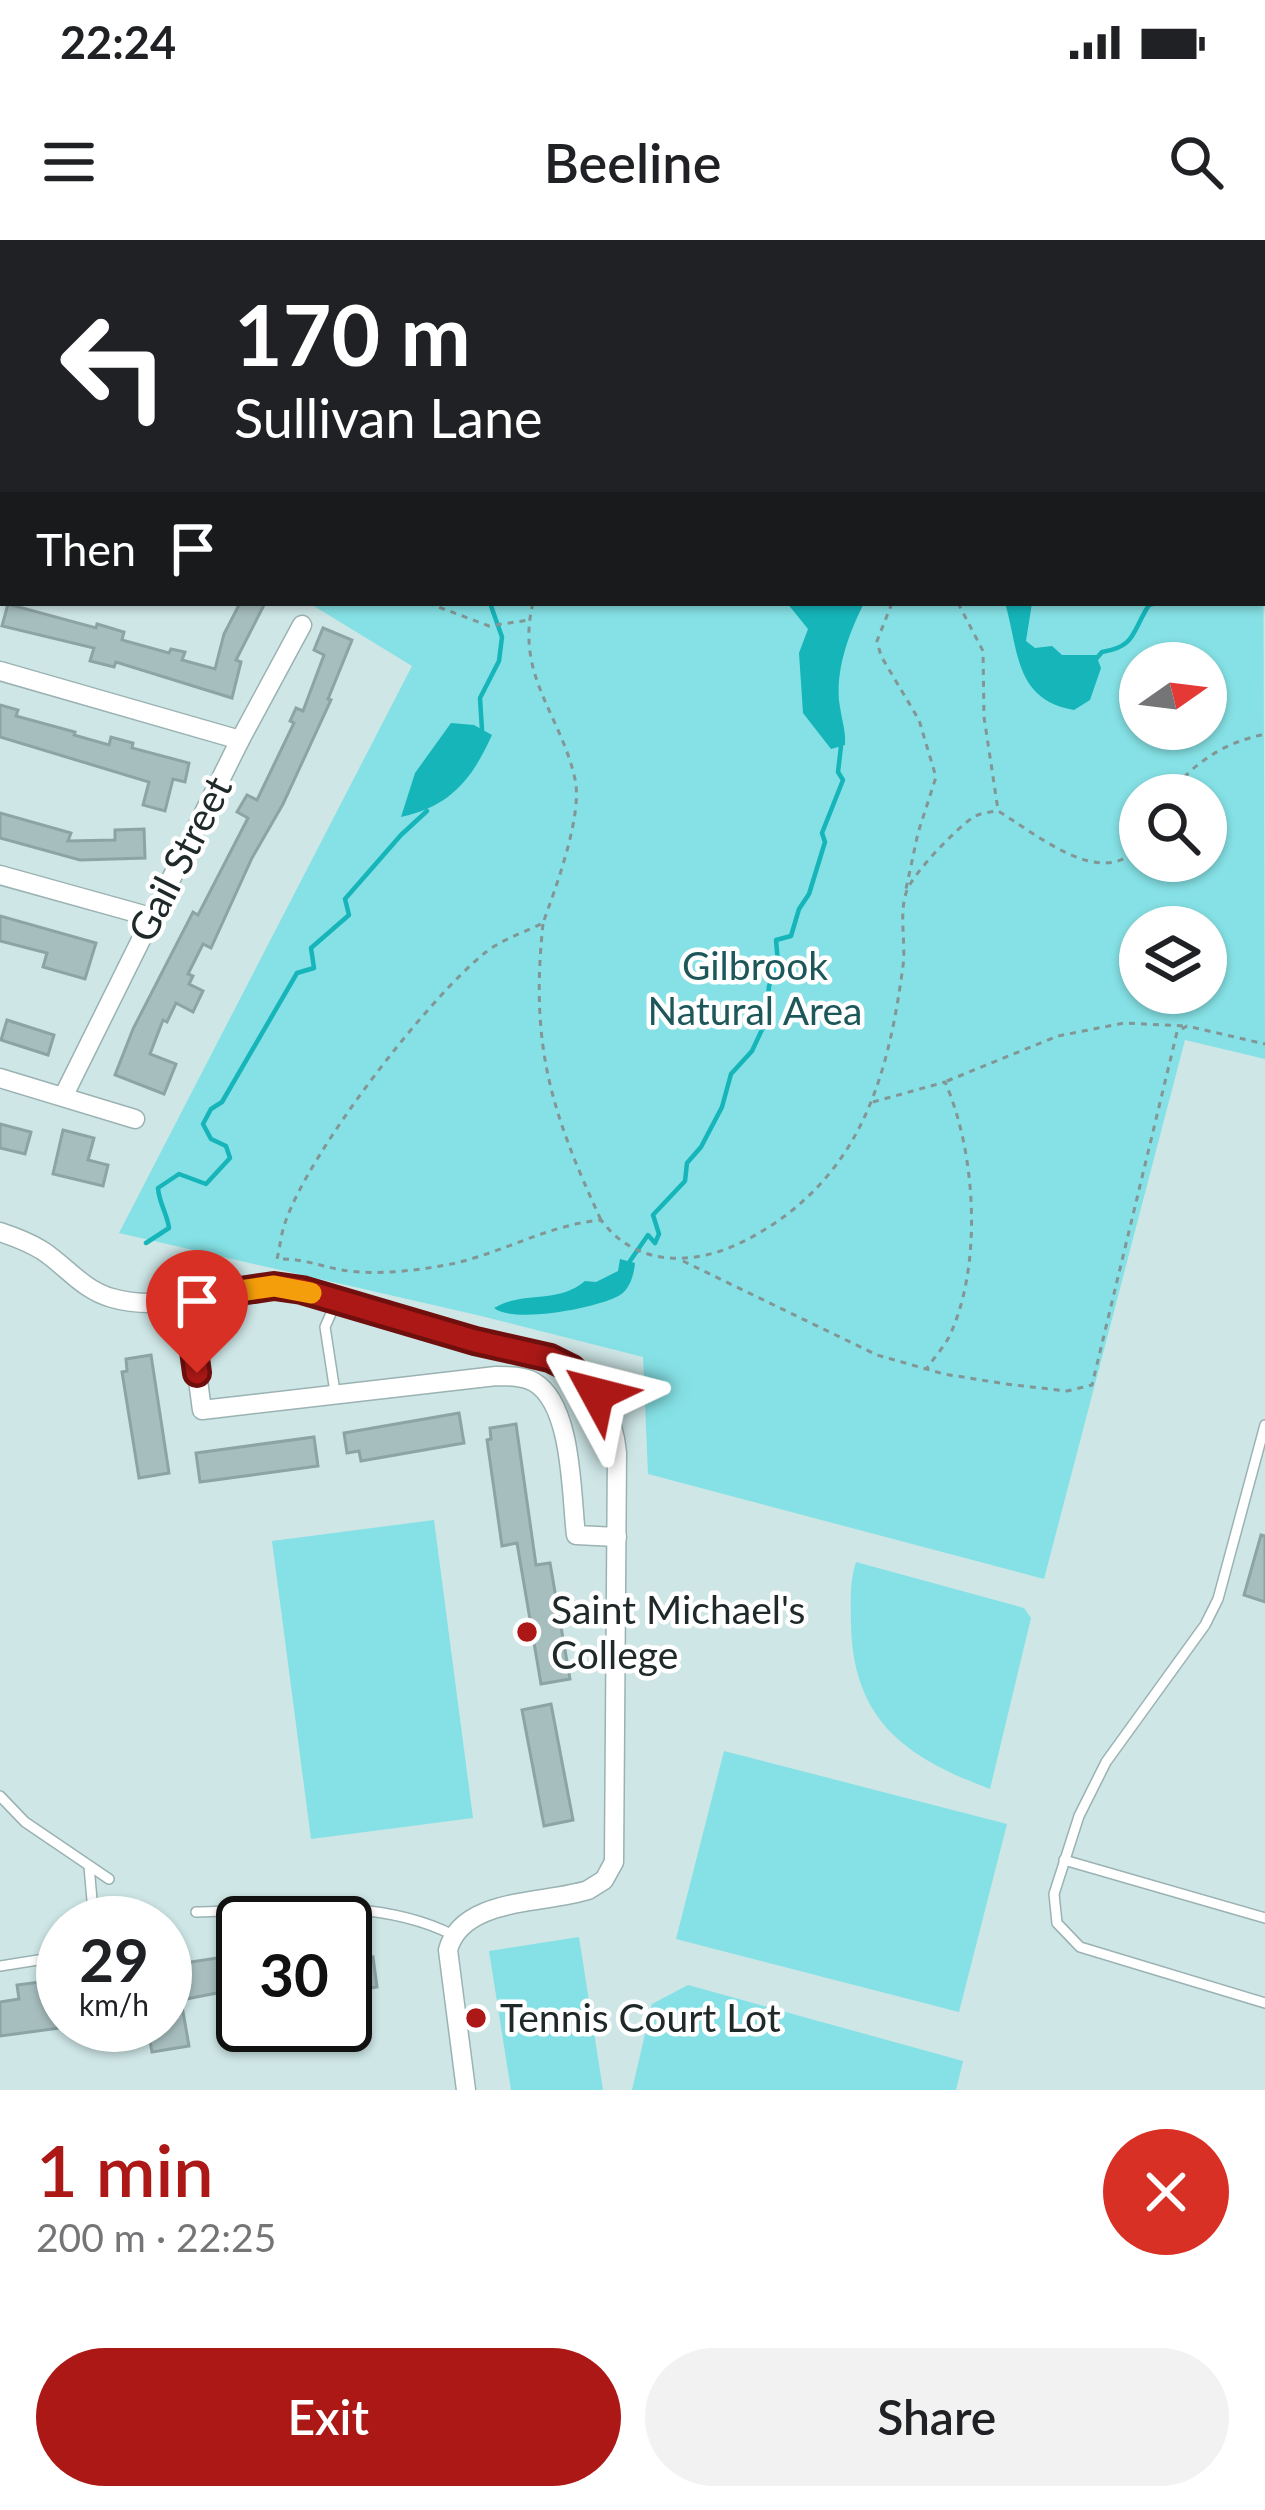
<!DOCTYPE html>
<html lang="en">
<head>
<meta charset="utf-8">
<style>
  :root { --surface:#fff; --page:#f2f2f2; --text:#202124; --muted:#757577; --accent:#ab1816 }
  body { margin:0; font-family:Lato,sans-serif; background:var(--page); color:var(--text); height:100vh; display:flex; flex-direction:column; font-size:45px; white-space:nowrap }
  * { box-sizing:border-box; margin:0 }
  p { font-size:39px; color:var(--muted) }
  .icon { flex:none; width:66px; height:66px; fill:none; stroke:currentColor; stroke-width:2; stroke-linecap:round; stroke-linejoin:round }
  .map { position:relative; height:1850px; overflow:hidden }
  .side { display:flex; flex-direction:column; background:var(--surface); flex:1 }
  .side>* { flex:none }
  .hud { position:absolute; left:0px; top:0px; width:1266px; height:366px; box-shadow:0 3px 9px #0004; background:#202124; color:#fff; overflow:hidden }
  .needle { width:78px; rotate:76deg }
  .buttons { position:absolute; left:1119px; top:402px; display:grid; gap:24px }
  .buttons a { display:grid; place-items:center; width:108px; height:108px; border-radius:50%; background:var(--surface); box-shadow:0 3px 9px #0004; font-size:60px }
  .speed { position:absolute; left:36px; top:1656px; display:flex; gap:24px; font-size:60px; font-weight:700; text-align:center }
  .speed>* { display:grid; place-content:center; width:156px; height:156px; border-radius:50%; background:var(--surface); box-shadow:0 3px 9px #0004; line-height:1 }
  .speed small { font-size:30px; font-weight:400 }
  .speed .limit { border:6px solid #111; border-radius:18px; background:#fff; color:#111 }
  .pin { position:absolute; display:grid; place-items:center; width:102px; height:102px; color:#fff; margin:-123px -51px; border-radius:50% 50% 50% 0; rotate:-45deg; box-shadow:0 0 12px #0007 }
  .pin .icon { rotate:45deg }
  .me { position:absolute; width:132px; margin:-66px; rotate:308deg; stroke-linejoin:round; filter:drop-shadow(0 0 9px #0008) }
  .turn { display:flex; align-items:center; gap:42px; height:252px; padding:0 36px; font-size:54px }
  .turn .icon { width:156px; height:156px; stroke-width:2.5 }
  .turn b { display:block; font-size:84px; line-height:102px }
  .then { display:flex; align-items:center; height:114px; padding:0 36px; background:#0003; gap:24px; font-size:45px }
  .round { display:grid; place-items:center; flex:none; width:126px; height:126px; border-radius:63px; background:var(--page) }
  .summary { display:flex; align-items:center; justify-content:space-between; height:204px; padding:0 36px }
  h1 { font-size:72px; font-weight:600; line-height:90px; color:var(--accent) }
  .button { display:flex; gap:24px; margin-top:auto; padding:24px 36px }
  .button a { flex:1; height:138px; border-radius:72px; background:var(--accent); color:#fff; font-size:48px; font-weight:600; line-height:138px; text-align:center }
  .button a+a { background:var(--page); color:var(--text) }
  .status { display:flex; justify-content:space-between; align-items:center; height:84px; padding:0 60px; background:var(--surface); direction:ltr }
  .status svg { height:33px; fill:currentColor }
  header { display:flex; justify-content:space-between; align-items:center; height:156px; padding:0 36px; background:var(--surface); font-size:54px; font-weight:600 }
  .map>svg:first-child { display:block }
  .green { fill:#85e1e5; fill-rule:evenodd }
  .water { fill:#15b5ba }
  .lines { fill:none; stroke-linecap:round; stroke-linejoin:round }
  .stream { stroke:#15b5ba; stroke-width:4.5 }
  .building { fill:#a7bebf; stroke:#8da4a5; stroke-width:3 }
  .service-casing { stroke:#9bb2b3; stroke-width:12 }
  .minor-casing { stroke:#9bb2b3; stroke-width:21 }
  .motorway-casing { stroke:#9bb2b3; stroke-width:36 }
  .path { stroke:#839595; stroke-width:3; stroke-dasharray:6 6; stroke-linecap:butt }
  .service { stroke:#fff; stroke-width:9 }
  .minor { stroke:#fff; stroke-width:18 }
  .motorway { stroke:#fff; stroke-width:33 }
  .route-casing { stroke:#6f100e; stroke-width:30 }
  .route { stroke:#ab1816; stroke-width:21 }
  .slow { stroke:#f59e0b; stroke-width:21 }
  .poi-dot { fill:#ab1816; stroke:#fff; stroke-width:4.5 }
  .labels { text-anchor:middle; stroke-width:9; stroke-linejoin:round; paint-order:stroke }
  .street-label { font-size:39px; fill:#202929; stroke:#fff }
  .park-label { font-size:39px; fill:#1d5759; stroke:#fff }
  .poi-label { font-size:39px; fill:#202929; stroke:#fff; text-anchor:start }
</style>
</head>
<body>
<div class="status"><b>22:24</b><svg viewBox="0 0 49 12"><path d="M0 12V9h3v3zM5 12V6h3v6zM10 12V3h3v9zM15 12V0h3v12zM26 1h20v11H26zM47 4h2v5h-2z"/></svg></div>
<header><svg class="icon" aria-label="menu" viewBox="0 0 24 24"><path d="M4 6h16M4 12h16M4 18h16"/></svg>Beeline<svg class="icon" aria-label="search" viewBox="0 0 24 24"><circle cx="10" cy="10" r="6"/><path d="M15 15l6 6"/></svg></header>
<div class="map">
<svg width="1265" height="1850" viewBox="0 0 1265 1850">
  <rect width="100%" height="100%" fill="#cee6e6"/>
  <!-- green -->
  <g class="green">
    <path d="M1263,212L1265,819L1185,800L1044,1339L648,1234L643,1117L477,1075L119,993L412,426L309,363H1263ZM1140,423H1206V489H1140ZM1140,555H1206V621H1140ZM1140,687H1206V753H1140Z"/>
    <path d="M434,1280L473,1578L311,1599L272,1301Z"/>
    <path d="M856,1322L1024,1368L1031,1378L990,1549C905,1517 854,1481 851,1386C851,1363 849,1344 856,1322Z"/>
    <path d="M724,1511L1007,1584L959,1772L676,1699Z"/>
    <path d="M579,1697L603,1850H511L489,1711Z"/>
    <path d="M688,1745L963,1821L956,1850H632L652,1764Z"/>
  </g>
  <!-- water -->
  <g class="water">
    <path d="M787,363H864C849,393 834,432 840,467C842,481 846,491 845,505L831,509L803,473L799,413L808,389Z"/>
    <path d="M1005,363H1032L1026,401L1035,408L1052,406L1062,415H1096L1101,428L1090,460L1074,470C1014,460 1019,410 1005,363Z"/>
    <path d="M451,483L474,485L492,495C472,539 451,566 401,577L415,533Z"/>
    <path d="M620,1019L635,1023C634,1034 630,1049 620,1055C599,1068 513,1084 494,1068C524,1050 556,1065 585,1041L596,1042L618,1031Z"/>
  </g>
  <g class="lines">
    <!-- stream -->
    <g class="stream">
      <path d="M1096,419L1102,412C1136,407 1132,391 1149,365L1156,363"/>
      <path d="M482,490L480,458L499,421L502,397L490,363"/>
      <path d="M146,1003L169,988C167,973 159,963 158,948L179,934L206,944L230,918L226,906L211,899L203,884L211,869L222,862L297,733L314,728L311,708L349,675L345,659L401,595L427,571"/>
      <path d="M630,1021L648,995L655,1003L659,994L653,975L685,941L687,923L701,907L722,867L731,834L752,811L766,781L769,746L778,723L776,700L791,696L799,669L809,654L825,602L822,593L843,540L838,532L841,506"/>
    </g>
  </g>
  <!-- building -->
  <g class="building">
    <path d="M240,363H265L236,420L241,422L232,458L116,422L114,427L90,421L94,408L2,386L8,364L96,388L97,384L124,392L122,400L169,413L171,409L185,412L182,420L215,429L224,394Z"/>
    <path d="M323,388L352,400L328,459L331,460L283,564L252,618L211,708L203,704L188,734L193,736L189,744L203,751L193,772L176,763L167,782L163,780L150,814L176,824L164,854L115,835L133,789L193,672L198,675L248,578L237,572L247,555L257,560L294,483L290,481L296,468L303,471L324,415L314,410Z"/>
    <path d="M0,465L18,470L16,476L75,492L74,495L109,505L111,497L133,503L132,508L189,523L185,542L173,539L165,571L143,565L149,542L0,497Z"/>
    <path d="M0,573L71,593L68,601L115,600V590L144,589L145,618L80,620L0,598Z"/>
    <path d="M0,676L96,703L85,739L43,727L47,713L0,701Z"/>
    <path d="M7,780L54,795L48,815L1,800Z"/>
    <path d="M0,884L31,892L25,914L0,908Z"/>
    <path d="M63,890L94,898L88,920L108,925L103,946L53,934Z"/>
    <path d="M151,1115L169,1233L139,1238L122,1132L127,1131L126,1119Z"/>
    <path d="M459,1173L464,1203L361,1221L359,1211L347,1213L344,1193Z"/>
    <path d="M516,1184L536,1325L550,1323L570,1439L541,1444L517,1303L502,1306L487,1200L491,1199L490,1188Z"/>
    <path d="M314,1197L318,1226L200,1242L196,1213Z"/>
    <path d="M1261,1295L1265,1296V1362L1244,1355Z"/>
    <path d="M551,1464L573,1580L544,1586L522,1470Z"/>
    <path d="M243,1714V1748L181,1760L189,1806L152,1812L147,1785H165V1726Z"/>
    <path d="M373,1717L377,1747L345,1752V1720Z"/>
    <path d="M63,1739L60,1788L0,1796V1762L19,1759L17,1745Z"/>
  </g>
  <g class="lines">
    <!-- service casing -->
    <g class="service-casing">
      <g id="service">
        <path d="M761,3L762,0"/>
        <path d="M1129,3L1134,0"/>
        <path d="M335,1152L325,1087L336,1062"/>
        <path d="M1265,1185L1218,1359L1205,1385L1106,1522L1079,1576L1054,1654L1057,1683L1080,1707L1265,1763"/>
        <path d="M0,1556L25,1582L109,1639"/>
        <path d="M1064,1620L1265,1678"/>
        <path d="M89,1626L94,1683"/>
        <path d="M196,1672C281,1670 376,1656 453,1695"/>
        <path d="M0,1726L63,1716"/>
      </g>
    </g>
    <!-- minor casing -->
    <g class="minor-casing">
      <g id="minor">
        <path d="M0,175H3"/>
        <path d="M0,431L240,500"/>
        <path d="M0,635L151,677"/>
        <path d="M0,838L135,879"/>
        <path d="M64,855L240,500L302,385"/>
        <path d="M0,992C15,997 29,1002 43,1011C67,1027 83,1050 112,1058C171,1075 230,1043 289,1047C350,1061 409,1083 469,1100C501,1108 539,1108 568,1127C597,1146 614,1178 617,1213L614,1622L604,1640L588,1650C545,1664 462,1657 448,1710L466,1850"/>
        <path d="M187,1059L202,1170L496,1136C509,1136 523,1136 534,1142C573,1165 571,1255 576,1295L617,1297"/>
      </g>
    </g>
    <!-- motorway casing -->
    <g class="motorway-casing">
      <g id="motorway">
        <path d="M116,3L126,0"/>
        <path d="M320,3L329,0"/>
        <path d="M0,38L3,37"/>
        <path d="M0,100L3,99"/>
      </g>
    </g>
    <!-- path -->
    <g class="path">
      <path d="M1263,297L1265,296"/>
      <path d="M428,363L489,386L529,380"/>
      <path d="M533,363C515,435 561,475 575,539C583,575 556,647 543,683C525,692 503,699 486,712C427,759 309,912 285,983C281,994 280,1007 277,1019C301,1018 320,1026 342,1030C375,1036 423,1030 456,1023C506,1011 549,985 601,980C627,1015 665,1024 706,1015C729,1010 752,998 772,985C864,924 889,831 903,726C906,703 899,675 906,653C911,635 956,589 972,578C979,573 989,572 998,571C1034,592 1105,654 1140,604"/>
      <path d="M892,363L877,401L881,416L919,480L936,537L918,593L906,649"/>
      <path d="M958,363L983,411L984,477L998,570"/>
      <path d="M1168,555C1195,522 1223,503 1265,494"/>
      <path d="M543,684C530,805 551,872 601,980"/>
      <path d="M947,841L1058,796L1124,783L1185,786"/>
      <path d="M873,862L945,842C976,912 983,1026 949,1097C943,1108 934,1118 927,1128"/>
      <path d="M683,1021L877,1115L944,1134L1006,1144L1067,1151L1092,1145L1177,792L1187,786L1265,804"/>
    </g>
    <!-- service -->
    <use href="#service" class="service"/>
    <!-- minor -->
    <use href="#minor" class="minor"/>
    <!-- motorway -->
    <use href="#motorway" class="motorway"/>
  </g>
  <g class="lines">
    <!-- route casing -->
    <g class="route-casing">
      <path id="route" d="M197,1133L187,1059L274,1046L302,1050L475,1101L550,1118L572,1129L597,1154"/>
    </g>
    <!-- route -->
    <use href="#route" class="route"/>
    <!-- slow -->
    <path class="slow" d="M211,1055L274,1046L311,1053"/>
  </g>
  <!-- markers -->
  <g class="poi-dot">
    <circle cx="527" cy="1392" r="12"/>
    <circle cx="476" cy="1778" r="12"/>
  </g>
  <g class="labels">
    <!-- street labels -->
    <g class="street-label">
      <text transform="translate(180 619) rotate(-63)" y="14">Gail Street</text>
    </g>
    <!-- park labels -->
    <g class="park-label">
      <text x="755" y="740">Gilbrook<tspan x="755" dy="45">Natural Area</tspan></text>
    </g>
    <!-- poi labels -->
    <g class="poi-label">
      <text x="551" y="1384">Saint Michael's<tspan x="551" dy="45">College</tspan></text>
      <text x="500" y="1792">Tennis Court Lot</text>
    </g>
  </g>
</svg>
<div class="buttons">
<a><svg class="needle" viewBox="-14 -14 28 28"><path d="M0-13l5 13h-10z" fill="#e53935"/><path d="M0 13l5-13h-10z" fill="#757577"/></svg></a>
<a><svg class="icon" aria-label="search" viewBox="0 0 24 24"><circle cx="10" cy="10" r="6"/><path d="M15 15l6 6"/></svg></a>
<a><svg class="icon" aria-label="layers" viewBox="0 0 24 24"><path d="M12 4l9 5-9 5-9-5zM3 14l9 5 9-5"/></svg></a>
</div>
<div class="speed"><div>29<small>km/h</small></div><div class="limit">30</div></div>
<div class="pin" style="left:197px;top:1133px;background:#d93025"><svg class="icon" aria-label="arrive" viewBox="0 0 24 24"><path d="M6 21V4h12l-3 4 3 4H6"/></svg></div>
<svg class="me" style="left:597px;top:1154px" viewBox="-20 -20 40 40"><path d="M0-17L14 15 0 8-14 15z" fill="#ab1816" stroke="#fff" stroke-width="4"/></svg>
<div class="hud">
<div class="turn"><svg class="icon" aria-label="left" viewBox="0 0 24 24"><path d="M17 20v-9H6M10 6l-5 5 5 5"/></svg><div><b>170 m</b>Sullivan Lane</div></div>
<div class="then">Then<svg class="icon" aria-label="arrive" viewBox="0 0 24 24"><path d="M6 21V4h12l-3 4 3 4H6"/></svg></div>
</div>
</div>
<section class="side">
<div class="summary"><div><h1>1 min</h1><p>200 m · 22:25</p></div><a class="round" style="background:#d93025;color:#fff"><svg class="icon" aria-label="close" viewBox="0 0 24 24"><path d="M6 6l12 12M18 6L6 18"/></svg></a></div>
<div class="button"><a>Exit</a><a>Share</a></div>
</section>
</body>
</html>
